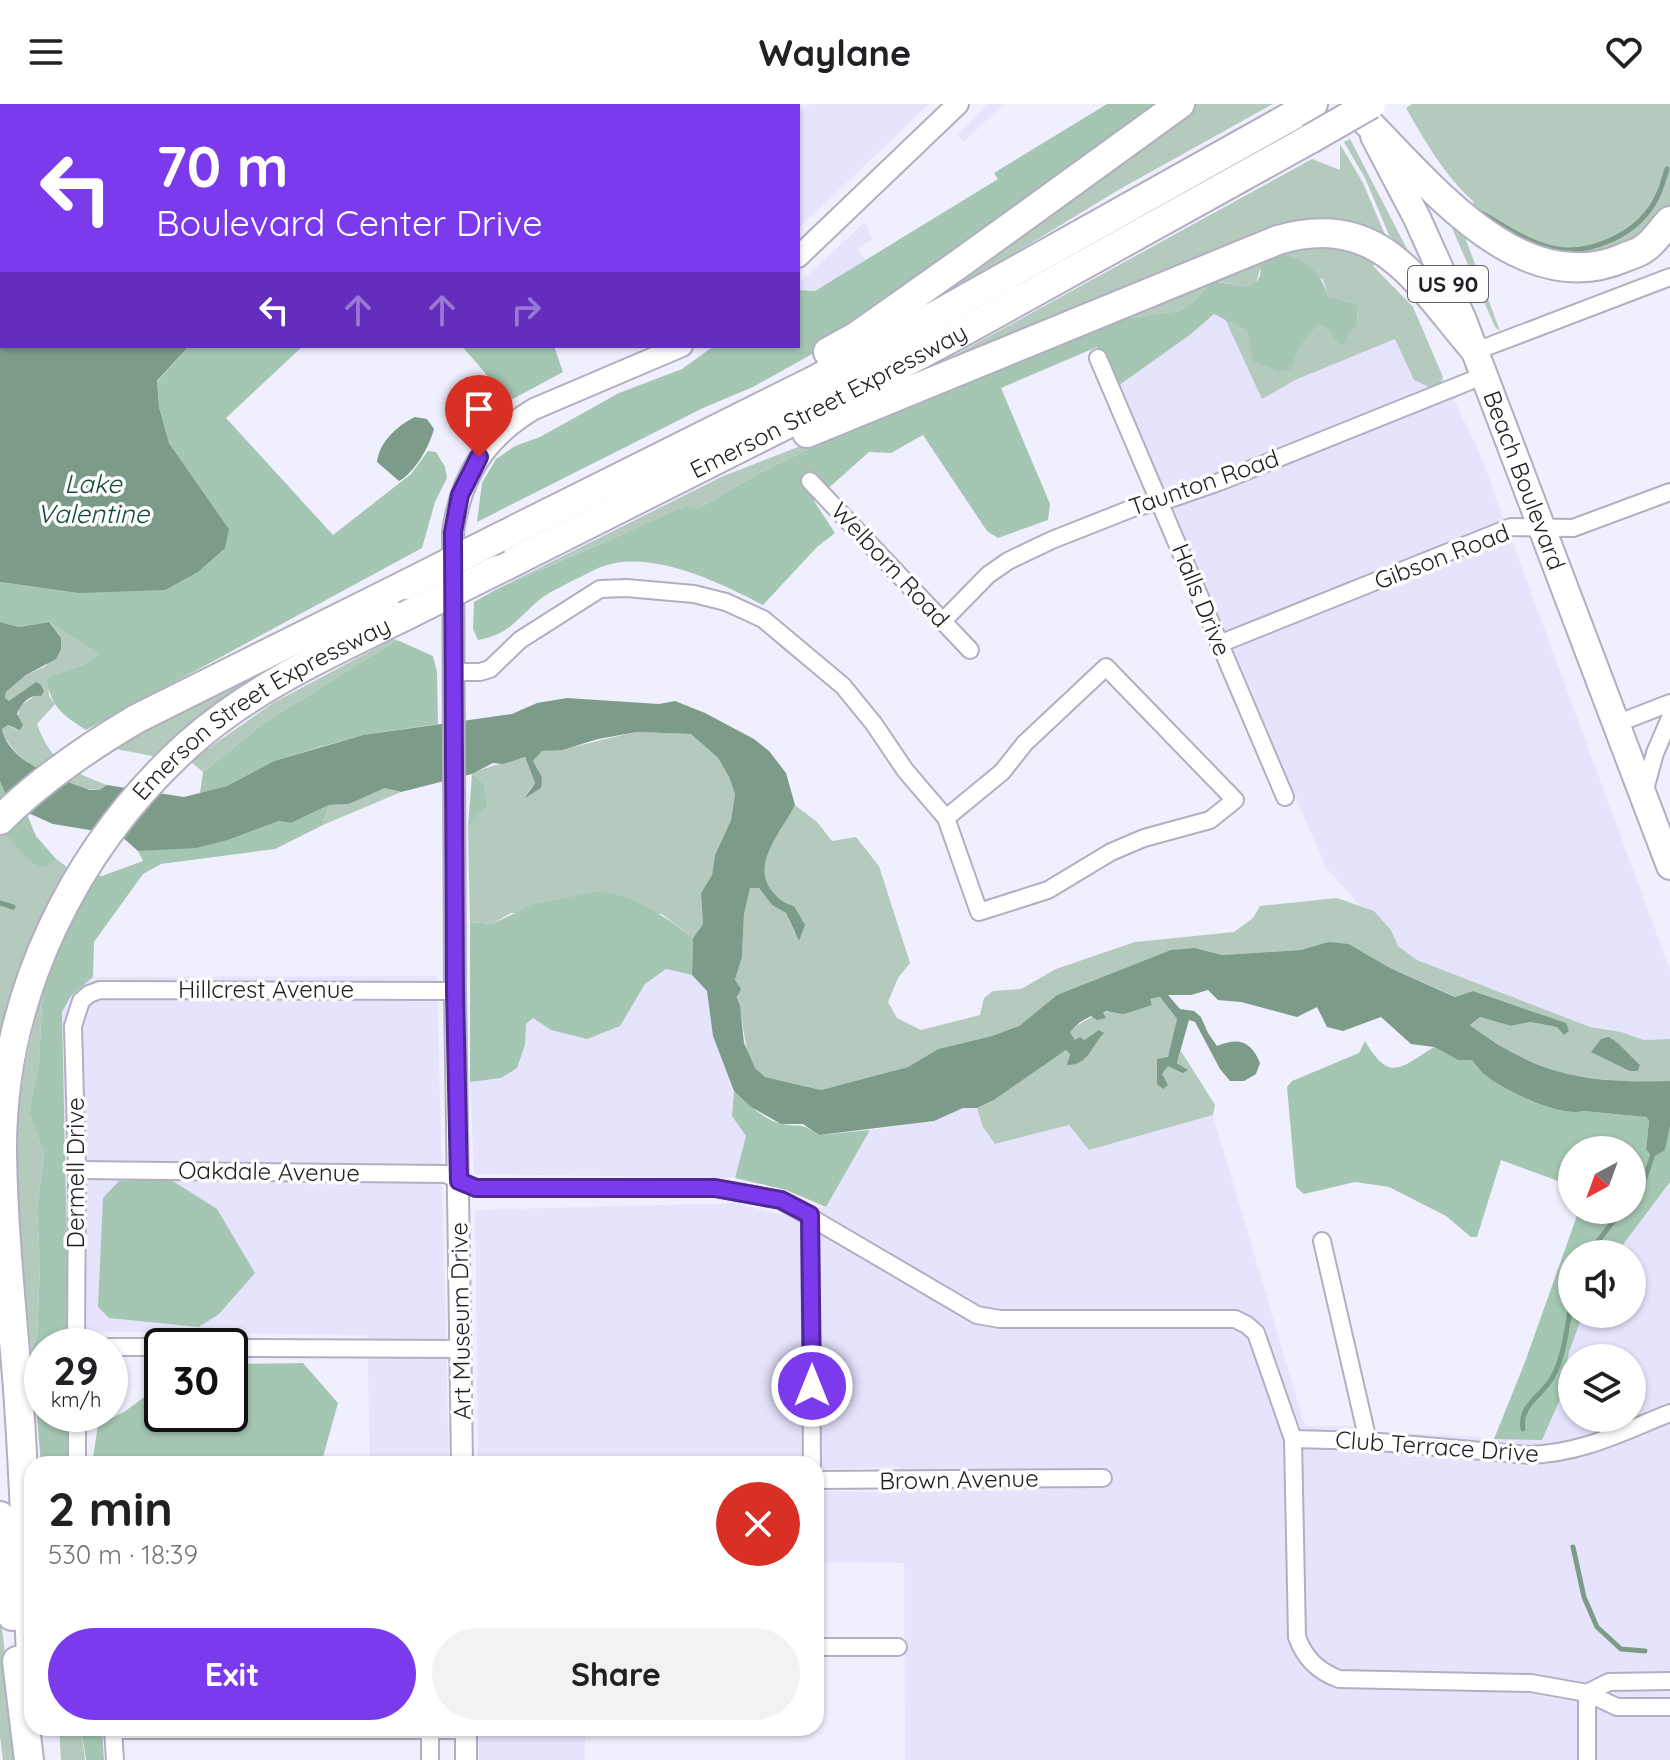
<!DOCTYPE html>
<html lang="en">
<head>
<meta charset="utf-8">
<style>
  :root { --surface:#fff; --page:#f2f2f2; --text:#202124; --muted:#757577; --accent:#7c3aed }
  body { margin:0; font-family:Quicksand,sans-serif; background:var(--page); color:var(--text); height:100vh; display:flex; flex-direction:column; font-size:30px; white-space:nowrap }
  * { box-sizing:border-box; margin:0 }
  p { font-size:26px; color:var(--muted) }
  .icon { flex:none; width:44px; height:44px; fill:none; stroke:currentColor; stroke-width:2; stroke-linecap:round; stroke-linejoin:round }
  .map { position:relative; flex:1; overflow:hidden }
  .drawer { position:absolute; left:24px; top:1352px; width:800px; height:280px; display:flex; flex-direction:column; background:var(--surface); border-radius:24px; box-shadow:0 2px 6px #0004 }
  .drawer>* { flex:none }
  .top-card { position:absolute; left:0px; top:0px; width:800px; height:244px; box-shadow:0 2px 6px #0004; background:#7c3aed; color:#fff; overflow:hidden }
  .needle { width:52px; rotate:221deg }
  .controls { position:absolute; left:1558px; top:1032px; display:grid; gap:16px }
  .controls a { display:grid; place-items:center; width:88px; height:88px; border-radius:50%; background:var(--surface); box-shadow:0 2px 6px #0004; font-size:40px }
  .speed { position:absolute; left:24px; top:1224px; display:flex; gap:16px; font-size:40px; font-weight:700; text-align:center }
  .speed>* { display:grid; place-content:center; width:104px; height:104px; border-radius:50%; background:var(--surface); box-shadow:0 2px 6px #0004; line-height:1 }
  .speed small { font-size:20px; font-weight:400 }
  .speed .limit { border:4px solid #111; border-radius:12px; background:#fff; color:#111 }
  .pin { position:absolute; display:grid; place-items:center; width:68px; height:68px; color:#fff; margin:-82px -34px; border-radius:50% 50% 50% 0; rotate:-45deg; box-shadow:0 0 8px #0007 }
  .pin .icon { rotate:45deg }
  .me { position:absolute; width:88px; margin:-44px; rotate:0deg; stroke-linejoin:round; filter:drop-shadow(0 0 6px #0008) }
  .turn { display:flex; align-items:center; gap:28px; height:168px; padding:0 24px; font-size:36px }
  .turn .icon { width:104px; height:104px; stroke-width:2.5 }
  .turn b { display:block; font-size:56px; line-height:68px }
  .lanes { display:flex; align-items:center; height:76px; padding:0 24px; background:#0003; justify-content:center; gap:40px; direction:ltr }
  .lanes .off { opacity:.35 }
  .round { display:grid; place-items:center; flex:none; width:84px; height:84px; border-radius:42px; background:var(--page) }
  .head { display:flex; align-items:center; justify-content:space-between; height:136px; padding:0 24px }
  h1 { font-size:48px; font-weight:700; line-height:60px }
  .button { display:flex; gap:16px; margin-top:auto; padding:16px 24px }
  .button a { flex:1; height:92px; border-radius:48px; background:var(--accent); color:#fff; font-size:32px; font-weight:700; line-height:92px; text-align:center }
  .button a+a { background:var(--page); color:var(--text) }
  header { display:flex; justify-content:space-between; align-items:center; height:104px; padding:0 24px; background:var(--surface); font-size:36px; font-weight:700 }
  .map>svg:first-child { display:block }
  .built { fill:#e6e4fd; fill-rule:evenodd }
  .green { fill:#b4cabd; fill-rule:evenodd }
  .forest { fill:#a5c6b2 }
  .water { fill:#7c9c89 }
  .lines { fill:none; stroke-linecap:round; stroke-linejoin:round }
  .stream { stroke:#7c9c89; stroke-width:5 }
  .minor-casing { stroke:#b1afc0; stroke-width:20 }
  .tertiary-casing { stroke:#b1afc0; stroke-width:24 }
  .trunk-casing { stroke:#b1afc0; stroke-width:30 }
  .motorway-casing { stroke:#b1afc0; stroke-width:32 }
  .minor { stroke:#fff; stroke-width:16 }
  .tertiary { stroke:#fff; stroke-width:20 }
  .trunk { stroke:#fff; stroke-width:26 }
  .motorway { stroke:#fff; stroke-width:28 }
  .motorway-bridge-casing { stroke:#b1afc0; stroke-width:32; stroke-linecap:butt }
  .motorway-bridge { stroke:#fff; stroke-width:28 }
  .route-casing { stroke:#51269a; stroke-width:20 }
  .route { stroke:#7c3aed; stroke-width:14 }
  .labels { text-anchor:middle; stroke-width:7; stroke-linejoin:round; paint-order:stroke }
  .shield { fill:#fefefe; stroke:#616165; stroke-width:2 }
  .shield-label { font-size:22px; font-weight:bold; fill:#1e1e24 }
  .street-label { font-size:24px; fill:#1e1e24; stroke:#fefefe }
  .water-label { font-size:26px; font-style:italic; fill:#144e33; stroke:#fefefe }
</style>
</head>
<body>
<header><svg class="icon" aria-label="menu" viewBox="0 0 24 24"><path d="M4 6h16M4 12h16M4 18h16"/></svg>Waylane<svg class="icon" aria-label="heart" viewBox="0 0 24 24"><path d="M12 20l-8-8c-3-5 5-10 8-4 3-6 11-1 8 4z"/></svg></header>
<div class="map">
<svg width="1670" height="1656" viewBox="0 0 1670 1656">
  <rect width="100%" height="100%" fill="#f0effd"/>
  <!-- built -->
  <g class="built">
    <path d="M809,0H929L798,125V11Z"/>
    <path d="M989,0H1003L964,38L957,31Z"/>
    <path d="M865,118L873,135L858,144L866,157L815,187L798,186V180Z"/>
    <path d="M1341,160L1435,257L1479,347L1670,866V935L1644,936L1621,928L1590,923L1417,856L1398,842L1391,826L1374,807L1361,802L1326,764L1118,282L1191,230L1214,210Z"/>
    <path d="M666,865L692,871L707,887L713,932L734,987L732,1012L746,1032L735,1074L474,1070L470,978L501,974L525,942L526,920L533,914L551,926L620,922L645,880Z"/>
    <path d="M437,872L449,1360H370L367,1231L69,1227L62,909L71,892L93,873Z"/>
    <path d="M963,1004H977L983,1023L995,1040L1069,1021L1089,1046L1213,1011L1305,1322H1354L1378,1328L1541,1336L1561,1293L1569,1248L1583,1210H1632V1150H1616L1670,1078V1656H905L904,1459L816,1458V1387L902,1388L898,1363L826,1365L816,1364V1360L478,1358L475,1106L736,1099L777,1110L826,1103L870,1026L934,1017ZM1572,1254H1632V1314H1572Z"/>
    <path d="M479,1624H550L551,1628H585V1656H479Z"/>
  </g>
  <!-- green -->
  <g class="green">
    <path d="M1194,0H1273L1120,85L980,170L937,192Z"/>
    <path d="M1412,0H1670V102L1646,130L1609,151L1534,147L1468,106L1474,98C1444,71 1426,39 1406,4Z"/>
    <path d="M1350,35L1407,145L1401,148L1392,144L1396,138L1389,131L1365,74L1344,38Z"/>
    <path d="M1340,40L1363,79L1386,133V139L1332,121L935,262L1312,55L1340,66Z"/>
    <path d="M1449,117H1459L1500,227L1495,223Z"/>
    <path d="M1323,137L1378,155L1373,162L1413,203L1443,273L1441,279L1429,283L1414,276L1395,235L1295,276L1262,295L1225,215L1247,227L1251,240L1292,265C1296,246 1304,232 1320,221L1328,225L1338,240H1345L1348,231L1357,222L1358,201L1328,192L1323,175L1260,165L1256,180C1241,186 1226,176 1211,178L1194,197L1179,207L1085,220L1258,153Z"/>
    <path d="M867,316L754,372L698,405L632,426L497,485L721,373Z"/>
    <path d="M49,518L98,550L83,561L48,574L49,592L55,600L37,620C51,659 70,667 107,681L99,686C70,686 8,656 2,625L8,621L15,625L20,602L36,591L27,584L9,598L5,594L6,588L26,571L46,562L61,534Z"/>
    <path d="M393,535L397,536L264,619L203,668L190,657L273,599Z"/>
    <path d="M294,548L297,553L157,653L111,644Z"/>
    <path d="M637,628L691,630L718,654L729,673L735,690L731,716L715,751L712,771L701,789L703,820L693,834L662,810L511,809L492,820L470,818L468,723L488,701L484,680L472,670C490,661 506,659 525,653L535,679L525,691L542,673L533,657L542,647C574,645 605,634 637,628Z"/>
    <path d="M385,684L401,688L323,721L329,701L349,700Z"/>
    <path d="M795,701L817,718L832,737L856,733L879,762L910,859L898,874L888,898L897,914L921,926L980,911L984,894L993,887L1021,885L1056,865L1135,838L1234,828L1253,814L1260,802L1337,794L1374,807L1391,826L1398,842L1417,856L1590,923L1621,928L1644,936L1670,935V977C1585,979 1539,972 1470,921L1480,913L1511,922L1530,918L1558,923L1566,919L1473,887L1456,893L1390,864L1349,840L1329,839L1301,846L1222,851L1195,844L1057,891L1019,922L992,932L938,945L908,963L821,986L765,973L755,964L748,953L735,876L742,853L744,810L750,783L759,784L772,801L786,809L795,830L794,802C784,799 780,796 773,788C749,761 783,726 795,701ZM1619,940L1640,961L1638,967H1628L1592,948L1596,942Z"/>
    <path d="M0,728L9,733L45,764L56,755L70,765C40,823 15,875 0,939Z"/>
    <path d="M43,883L39,957L29,1009L44,1049L37,1107L40,1159L37,1234L31,1245C24,1172 12,1096 17,1023C20,976 32,929 43,883Z"/>
    <path d="M1160,893L1177,915L1171,945L1157,980L1167,981L1162,970L1168,961L1188,966L1177,959L1181,947L1215,1001L1213,1011L1089,1046L1069,1021L995,1040L983,1023L977,1004L994,996L1066,946L1070,949L1068,961C1082,953 1098,948 1094,929L1084,936H1075L1070,928C1092,906 1122,905 1152,900L1149,895Z"/>
    <path d="M0,1507L17,1656H3L0,1632Z"/>
    <path d="M59,1624H81L85,1656H61Z"/>
  </g>
  <!-- forest -->
  <g class="forest">
    <path d="M1107,0H1168L830,240L753,283L703,304L477,418L482,379L496,355L515,342L540,333L619,289L682,265L714,242H798V186L815,187L998,75L994,69Z"/>
    <path d="M1273,149C1302,153 1319,164 1328,192L1358,201L1357,222L1348,231L1345,240H1338L1328,225L1320,221C1304,232 1296,247 1292,265L1278,267L1253,257L1247,227L1214,210L1191,230L1118,282L1097,243L1001,284L1050,400L1048,416L998,434L987,427L923,331L891,349L869,348L814,397L835,429L817,443L763,501C721,479 652,445 604,462C594,465 585,471 576,475C565,481 553,486 543,493C518,512 511,531 478,536L473,525L474,498L497,485L687,402L698,405L754,372L867,316L1085,220L1179,207L1194,197L1211,178C1226,176 1255,192 1260,171C1261,167 1260,162 1261,157Z"/>
    <path d="M189,242H303L226,314L333,431L411,370L428,347L436,348L445,363L447,374L435,398L422,444L86,626C63,611 50,603 47,574L83,561L98,550L49,518L19,523L0,518V478L78,489L229,425L169,339L159,303L157,278Z"/>
    <path d="M462,242H554L563,268L509,297Z"/>
    <path d="M397,536L433,552L437,568L438,620L363,631L320,643L274,657L227,682L200,689L203,668L264,619Z"/>
    <path d="M472,670L484,680L488,701L468,723Z"/>
    <path d="M0,677L5,689L26,708L36,732L56,755L45,764C22,758 20,738 0,728Z"/>
    <path d="M329,701L323,721L275,745L161,760L143,770L94,838L93,873L71,892L62,908L69,1242H42V1310H70L71,1360H41L31,1245L37,1234L40,1160L37,1107L44,1049L29,1009L39,957L43,883L85,783L94,770L102,772L143,757L138,747L196,743L228,736L279,717L291,719Z"/>
    <path d="M602,787C640,795 663,811 693,834L692,871L666,865L645,880L620,922L587,935L551,926L533,914L526,920L525,941L517,964L501,974L470,978V818L492,820L534,800Z"/>
    <path d="M1365,937C1390,979 1400,964 1434,943L1458,956H1472C1476,961 1480,967 1485,971C1503,986 1561,1014 1583,1007L1646,1013L1649,1017L1646,1045L1665,1046L1670,1022V1078L1616,1150H1572V1210H1583L1569,1248L1561,1293L1542,1336L1494,1335L1525,1258L1579,1106H1632V1046H1572V1082L1501,1056L1477,1133H1471L1446,1112L1389,1083L1355,1078L1304,1090L1296,1083L1287,983L1292,977L1359,949Z"/>
    <path d="M734,987C747,999 765,1017 783,1020C804,1024 798,1017 819,1031L870,1026L826,1103L786,1086L735,1074L746,1032L732,1012Z"/>
    <path d="M168,1074L217,1105L255,1169L219,1210L199,1223L109,1214L98,1203L103,1094L119,1077Z"/>
    <path d="M303,1259L338,1299L321,1360H92L98,1321L124,1308L151,1288L158,1260H162V1310H230V1260Z"/>
    <path d="M81,1624H102L104,1656H86Z"/>
  </g>
  <!-- water -->
  <g class="water">
    <path d="M0,0L111,2H2V242H189L157,277L159,303L169,339L229,425L225,444L198,468L165,486L78,489L0,478Z"/>
    <path d="M415,313L427,315L434,325C429,343 415,368 399,377L377,358C379,338 398,321 415,313Z"/>
    <path d="M0,518L19,523L49,518L61,534V545L56,555L26,571L6,588L5,594L9,597L36,578L41,581L44,587L41,592C29,590 21,600 17,610L23,621L20,626L8,621L2,625C8,658 61,676 90,686H99L107,681L184,693L227,682L274,657L363,631L512,610L537,599L567,594L659,600L675,597L705,609L754,635L769,647L786,669L795,701C783,726 749,761 773,788C780,796 784,799 794,802L805,821L799,837L786,809L772,801L759,784H750L744,810L742,853L735,876L741,885L737,893L740,902L744,939L755,964L765,973L821,986L908,963L938,945L992,932L1019,922L1057,891L1171,846L1195,844L1222,851L1301,846L1329,838L1349,840L1390,864L1455,893L1473,887L1566,919L1569,927L1564,931L1557,923L1530,918L1511,922L1480,913L1470,921C1538,972 1586,979 1670,977V1022L1665,1046L1653,1053L1646,1045L1649,1017L1646,1013L1583,1007C1561,1014 1503,986 1485,971C1480,967 1476,961 1472,956H1458L1434,943L1411,940L1381,913L1343,927L1327,923L1317,903L1297,913L1241,898L1218,896L1208,886L1191,891H1168L1180,905L1194,907L1201,913L1208,929L1217,942C1239,933 1251,937 1260,959L1256,970L1244,977H1230L1220,965L1195,918L1189,916L1177,959L1188,966L1183,969L1168,962L1162,970L1168,981L1163,985L1157,980V955L1168,953L1177,915L1160,893L1150,895L1152,901L1124,910L1106,907L1103,909L1106,914L1097,916L1091,912L1080,918L1070,928L1075,936L1080,933L1084,936L1099,926L1104,929C1091,942 1089,961 1067,961L1070,950L1066,946L994,996L977,1004H963L934,1017L819,1031L803,1020H781L751,1003L734,987L713,932L707,887L692,871L693,834L703,820L701,789L712,771L715,751L731,716L735,690L729,673L718,654L691,630L637,628L598,635L562,646L542,647L533,657L542,673L541,684L525,694L535,679L525,653L503,660L493,659L472,670L401,688L385,684L349,700L329,701L291,719L279,717L228,736L196,744L138,747L120,731L53,720L26,708L5,689L0,677Z"/>
    <path d="M1609,933L1619,940L1640,961L1638,967H1629L1591,948L1601,935Z"/>
  </g>
  <g class="lines">
    <!-- stream -->
    <g class="stream">
      <path d="M1483,110C1506,123 1531,141 1557,145C1590,150 1631,132 1650,105C1659,93 1663,78 1667,65"/>
      <path d="M0,799L13,803"/>
      <path d="M1632,1093L1645,1074L1654,1047"/>
      <path d="M1588,1150L1622,1106"/>
      <path d="M1523,1325C1519,1301 1541,1293 1552,1274C1565,1252 1567,1220 1572,1195"/>
      <path d="M1573,1443L1584,1493L1597,1523L1621,1545L1645,1547"/>
    </g>
    <!-- minor casing -->
    <g class="minor-casing">
      <g id="minor">
        <path d="M452,0L454,2"/>
        <path d="M666,2L668,0"/>
        <path d="M1476,247L1670,173"/>
        <path d="M1098,254L1285,693"/>
        <path d="M810,377L970,546"/>
        <path d="M942,518L988,471L1008,457L1052,436L1133,404L1170,395L1219,378L1485,271"/>
        <path d="M1219,540L1511,423L1573,424L1670,388"/>
        <path d="M454,568H480L490,565L520,536L600,485L626,484L694,490L726,498L763,515L843,582L874,620L905,666L946,714L979,808L1048,786L1111,748L1144,734L1210,716L1235,696L1106,563L1025,639L1002,668L946,714"/>
        <path d="M1616,620L1670,599"/>
        <path d="M1644,689L1655,649L1670,614"/>
        <path d="M77,1066L445,1070L476,1084H715L781,1096L977,1211L1000,1215H1235L1247,1221L1256,1229L1293,1335L1297,1533C1305,1555 1318,1567 1339,1575L1531,1579L1587,1589L1617,1603H1670"/>
        <path d="M810,1111L812,1360"/>
        <path d="M1322,1137L1368,1337"/>
        <path d="M76,1242L77,1066L73,922L81,897L89,890L100,886L455,887"/>
        <path d="M110,1243H162"/>
        <path d="M230,1244L461,1245"/>
        <path d="M77,1310V1360"/>
        <path d="M1293,1335L1368,1337L1529,1351C1583,1349 1620,1329 1670,1309"/>
        <path d="M816,1376L1103,1374"/>
        <path d="M816,1543H898"/>
        <path d="M1587,1589L1609,1578L1670,1577"/>
        <path d="M430,1626V1656"/>
        <path d="M115,1656L113,1626H466"/>
        <path d="M1587,1656V1589"/>
      </g>
    </g>
    <!-- tertiary casing -->
    <g class="tertiary-casing">
      <g id="tertiary">
        <path d="M798,153L958,0"/>
        <path d="M462,1360L455,887L453,428C461,372 485,334 534,305L682,242"/>
        <path d="M466,1624V1656"/>
      </g>
    </g>
    <!-- trunk casing -->
    <g class="trunk-casing">
      <g id="trunk">
        <path id="s1" d="M1374,32L1417,114L1463,216L1670,762"/>
      </g>
    </g>
    <!-- motorway casing -->
    <g class="motorway-casing">
      <g id="motorway">
        <path d="M1364,15C1429,79 1520,198 1623,154C1630,151 1639,149 1645,144C1654,138 1662,125 1670,117"/>
        <path d="M828,248L857,232L963,157L1180,0"/>
        <path d="M807,329L1278,136C1381,106 1417,179 1476,247"/>
        <path d="M498,434L811,278L938,210L1313,0"/>
        <path id="s2" d="M497,466L825,301L957,231L1310,35"/>
        <path d="M0,716C40,676 87,644 136,615L405,481"/>
        <path d="M0,1412L12,1512"/>
        <path d="M17,1557L29,1656"/>
        <path id="s3" d="M32,1579C28,1481 25,1383 18,1285C12,1207 3,1127 2,1048C1,892 75,742 190,639C253,583 330,549 405,512"/>
      </g>
    </g>
    <!-- minor -->
    <use href="#minor" class="minor"/>
    <!-- tertiary -->
    <use href="#tertiary" class="tertiary"/>
    <!-- trunk -->
    <use href="#trunk" class="trunk"/>
    <!-- motorway -->
    <use href="#motorway" class="motorway"/>
    <!-- motorway-bridge casing -->
    <g class="motorway-bridge-casing">
      <g id="motorway-bridge">
        <path d="M1310,35L1371,0"/>
        <path d="M405,481L498,434"/>
        <path d="M405,512L497,466"/>
      </g>
    </g>
    <!-- motorway-bridge -->
    <use href="#motorway-bridge" class="motorway-bridge"/>
  </g>
  <g class="lines">
    <!-- route casing -->
    <g class="route-casing">
      <path id="route" d="M479,353L460,391L453,428L455,887L459,1077L476,1084H715L781,1096L810,1111L812,1282"/>
    </g>
    <!-- route -->
    <use href="#route" class="route"/>
  </g>
  <g class="labels">
    <!-- shield labels -->
    <rect class="shield" x="1408" y="162" width="80" height="36" rx="6"/>
    <g class="shield-label">
      <text x="1448" y="188">US 90</text>
    </g>
    <!-- street labels -->
    <g class="street-label">
      <text dy="8" stroke="none"><textPath href="#s2" startOffset="372">Emerson Street Expressway</textPath></text>
      <text dy="8" stroke="none"><textPath href="#s1" startOffset="376">Beach Boulevard</textPath></text>
      <text transform="translate(1204 379) rotate(-19)" y="8">Taunton Road</text>
      <text transform="translate(1442 453) rotate(-21)" y="8">Gibson Road</text>
      <text transform="translate(890 461) rotate(47)" y="8">Welborn Road</text>
      <text transform="translate(1201 496) rotate(68)" y="8">Halls Drive</text>
      <text dy="8" stroke="none"><textPath href="#s3" startOffset="1074">Emerson Street Expressway</textPath></text>
      <text x="266" y="894">Hillcrest Avenue</text>
      <text transform="translate(269 1068) rotate(1)" y="8">Oakdale Avenue</text>
      <text transform="translate(76 1069) rotate(-90)" y="8">Dermell Drive</text>
      <text transform="translate(461 1217) rotate(-91)" y="8">Art Museum Drive</text>
      <text transform="translate(1437 1343) rotate(4)" y="8">Club Terrace Drive</text>
      <text transform="translate(959 1376) rotate(-1)" y="8">Brown Avenue</text>
    </g>
    <!-- water labels -->
    <g class="water-label">
      <text x="93" y="389">Lake<tspan x="93" dy="30">Valentine</tspan></text>
    </g>
  </g>
</svg>
<div class="controls">
<a><svg class="needle" viewBox="-14 -14 28 28"><path d="M0-13l5 13h-10z" fill="#e53935"/><path d="M0 13l5-13h-10z" fill="#757577"/></svg></a>
<a><svg class="icon" aria-label="sound" viewBox="0 0 24 24"><path d="M4 9h4l5-4v14l-5-4H4zM17 9q2 3 0 6"/></svg></a>
<a><svg class="icon" aria-label="layers" viewBox="0 0 24 24"><path d="M12 4l9 5-9 5-9-5zM3 14l9 5 9-5"/></svg></a>
</div>
<div class="speed"><div>29<small>km/h</small></div><div class="limit">30</div></div>
<div class="pin" style="left:479px;top:353px;background:#d93025"><svg class="icon" aria-label="arrive" viewBox="0 0 24 24"><path d="M6 21V4h12l-3 4 3 4H6"/></svg></div>
<svg class="me" style="left:812px;top:1282px" viewBox="-20 -20 40 40"><circle r="17" fill="#7c3aed" stroke="#fff" stroke-width="3"/><path d="M0-11L8 9 0 5-8 9z" fill="#fff"/></svg>
<div class="top-card">
<div class="turn"><svg class="icon" aria-label="left" viewBox="0 0 24 24"><path d="M17 20v-9H6M10 6l-5 5 5 5"/></svg><div><b>70 m</b>Boulevard Center Drive</div></div>
<div class="lanes"><svg class="icon" aria-label="left" viewBox="0 0 24 24"><path d="M17 20v-9H6M10 6l-5 5 5 5"/></svg><svg class="icon off" aria-label="ahead" viewBox="0 0 24 24"><path d="M12 20V5M6 11l6-6 6 6"/></svg><svg class="icon off" aria-label="ahead" viewBox="0 0 24 24"><path d="M12 20V5M6 11l6-6 6 6"/></svg><svg class="icon off" aria-label="right" viewBox="0 0 24 24"><path d="M7 20v-9h11M14 6l5 5-5 5"/></svg></div>
</div>
<section class="drawer">
<div class="head"><div><h1>2 min</h1><p>530 m · 18:39</p></div><a class="round" style="background:#d93025;color:#fff"><svg class="icon" aria-label="close" viewBox="0 0 24 24"><path d="M6 6l12 12M18 6L6 18"/></svg></a></div>
<div class="button"><a>Exit</a><a>Share</a></div>
</section>
</div>
</body>
</html>
